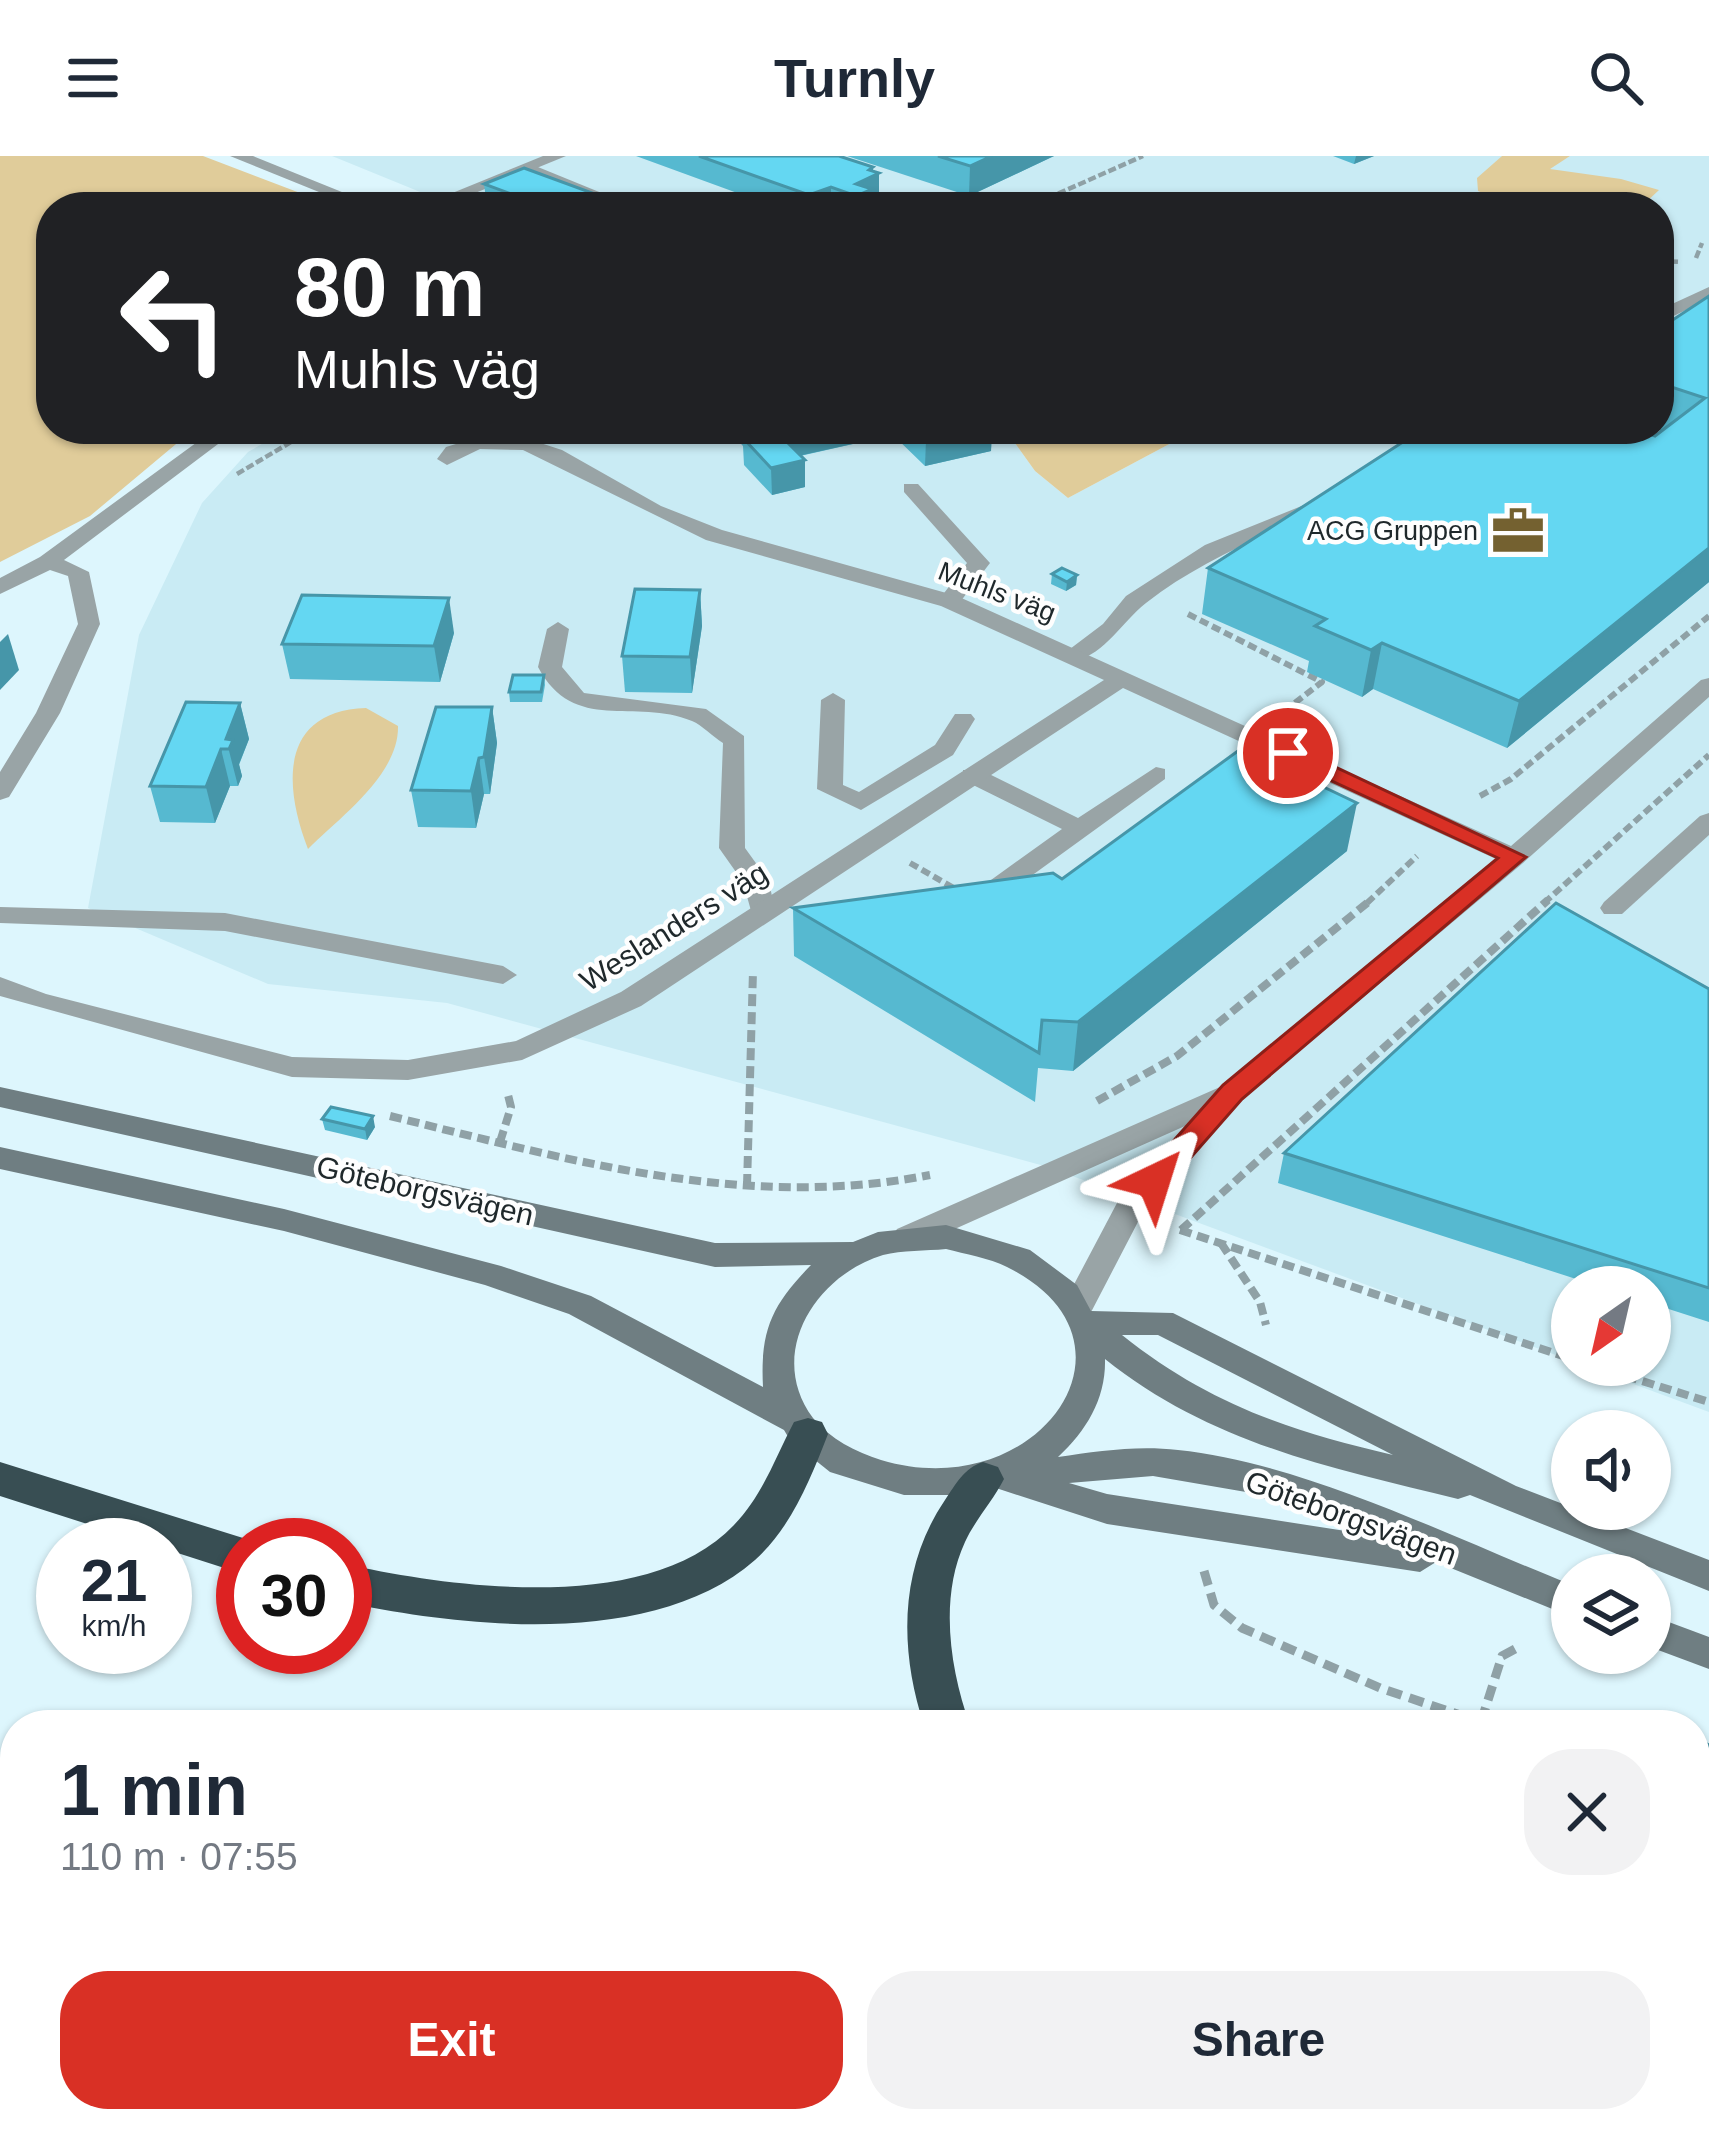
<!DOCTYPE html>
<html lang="en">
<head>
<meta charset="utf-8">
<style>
  :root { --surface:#fff; --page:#f2f2f3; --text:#1f2937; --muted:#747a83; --accent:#d93025 }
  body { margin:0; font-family:Arial,sans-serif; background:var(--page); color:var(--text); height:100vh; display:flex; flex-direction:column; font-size:45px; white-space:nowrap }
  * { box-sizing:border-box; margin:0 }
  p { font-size:39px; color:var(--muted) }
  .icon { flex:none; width:66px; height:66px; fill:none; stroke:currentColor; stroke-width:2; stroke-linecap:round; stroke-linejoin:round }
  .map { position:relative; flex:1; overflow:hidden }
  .side { position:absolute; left:0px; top:1554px; width:1710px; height:423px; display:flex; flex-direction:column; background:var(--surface); border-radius:48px 48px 0 0; box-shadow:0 3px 9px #0004 }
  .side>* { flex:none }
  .banner { position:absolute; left:36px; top:36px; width:1638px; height:252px; border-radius:48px; box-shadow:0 3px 9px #0004; background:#202124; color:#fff; overflow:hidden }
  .needle { width:78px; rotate:214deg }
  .buttons { position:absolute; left:1551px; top:1110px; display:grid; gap:24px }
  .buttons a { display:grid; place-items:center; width:120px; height:120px; border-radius:50%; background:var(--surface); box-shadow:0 3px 9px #0004; font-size:60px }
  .speed { position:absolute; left:36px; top:1362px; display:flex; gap:24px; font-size:60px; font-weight:700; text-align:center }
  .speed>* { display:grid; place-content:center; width:156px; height:156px; border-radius:50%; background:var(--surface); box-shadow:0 3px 9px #0004; line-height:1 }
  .speed small { font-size:30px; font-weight:400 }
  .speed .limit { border:18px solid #d22; background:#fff; color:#111 }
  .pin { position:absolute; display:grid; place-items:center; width:102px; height:102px; color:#fff; margin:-51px; border:6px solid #fff; border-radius:50%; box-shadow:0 3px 12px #0007 }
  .me { position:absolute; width:132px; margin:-66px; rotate:41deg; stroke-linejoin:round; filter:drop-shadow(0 0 9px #0008) }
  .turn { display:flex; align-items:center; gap:42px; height:252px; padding:0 60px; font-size:54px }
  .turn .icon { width:156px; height:156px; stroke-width:2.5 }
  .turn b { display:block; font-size:84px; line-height:102px }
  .round { display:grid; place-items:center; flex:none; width:126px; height:126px; border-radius:48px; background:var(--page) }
  .overview { display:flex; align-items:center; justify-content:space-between; height:204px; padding:0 60px }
  h1 { font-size:72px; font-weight:600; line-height:90px }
  .action { display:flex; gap:24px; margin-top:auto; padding:24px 60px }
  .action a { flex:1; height:138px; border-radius:48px; background:var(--accent); color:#fff; font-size:48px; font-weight:600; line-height:138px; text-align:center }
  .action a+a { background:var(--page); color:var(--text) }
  header { display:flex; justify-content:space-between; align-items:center; height:156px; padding:0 60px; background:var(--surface); font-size:54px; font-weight:600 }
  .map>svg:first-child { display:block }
  .built { fill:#c9ebf4 }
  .green { fill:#e0cc9a }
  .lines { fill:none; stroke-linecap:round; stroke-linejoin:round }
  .path-far3 { stroke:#8fa1a6; stroke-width:4.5; stroke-dasharray:8 3; stroke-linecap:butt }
  .path-far2 { stroke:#8fa1a6; stroke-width:6; stroke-dasharray:9 4.5; stroke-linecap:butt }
  .path-far1 { stroke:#8fa1a6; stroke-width:8; stroke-dasharray:12 6; stroke-linecap:butt }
  .path { stroke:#8fa1a6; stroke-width:9; stroke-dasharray:15 8; stroke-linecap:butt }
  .lane { fill:#99a4a6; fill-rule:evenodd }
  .street { fill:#99a4a6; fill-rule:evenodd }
  .secondary { fill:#6f7e82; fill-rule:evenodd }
  .highway { fill:#384e53; fill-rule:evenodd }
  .wall { fill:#56b9d0 }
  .shaded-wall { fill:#4696a9 }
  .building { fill:#64d7f2; stroke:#4696a9; stroke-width:3 }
  .route { fill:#d93025; stroke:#8d1f18; stroke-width:3 }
  .labels { text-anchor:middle; stroke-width:9; stroke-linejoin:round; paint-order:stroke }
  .far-poi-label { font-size:27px; fill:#1f282b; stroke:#fefefe; text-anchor:end }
  .far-street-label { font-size:27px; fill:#1f282b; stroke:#fefefe }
  .street-label { font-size:30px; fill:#1f282b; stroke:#fefefe }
</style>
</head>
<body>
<header><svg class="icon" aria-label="menu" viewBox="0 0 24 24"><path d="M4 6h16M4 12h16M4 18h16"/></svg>Turnly<svg class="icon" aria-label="search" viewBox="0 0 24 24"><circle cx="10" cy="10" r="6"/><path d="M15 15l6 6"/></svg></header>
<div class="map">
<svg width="1709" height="1975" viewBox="0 0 1709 1975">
  <rect width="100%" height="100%" fill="#ddf6fd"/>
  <!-- built -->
  <g class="built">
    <path d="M332,0H1502L1478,35L1516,51H457Z"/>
    <path d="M1570,0H1709V1256L1582,1209H1650V1131H1572V1205L1048,1011L447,847L268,828L88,752L139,479L202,347L248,296L288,273H1005L1035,315L1068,342L1175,285L1249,273H1659V51H1641L1658,34L1548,13Z"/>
  </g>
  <!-- green -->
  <g class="green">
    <path d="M0,0H203L337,51H51V273H194L90,360L0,406Z"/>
    <path d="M1502,0H1570L1550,13L1621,23L1659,34L1641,51H1516L1478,35L1477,22Z"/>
    <path d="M1005,273H1249L1175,285L1068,342L1035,315Z"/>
    <path d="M366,552L398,570C399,619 340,661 308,693C283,629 280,555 366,552Z"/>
  </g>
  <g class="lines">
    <!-- path-far3 -->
    <g class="path-far3">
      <path d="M1028,51L1143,0"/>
      <path d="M1696,102L1702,87"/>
      <path d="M1659,105L1681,106"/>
      <path d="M237,318L313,273"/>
    </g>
    <!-- path-far2 -->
    <g class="path-far2">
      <path d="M1188,458L1322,526L1287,553"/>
      <path d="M1480,640L1511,623L1709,460"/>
      <path d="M910,707L959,735"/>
      <path d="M1367,747L1417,700"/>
      <path d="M1544,747L1709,599"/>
    </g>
    <!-- path-far1 -->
    <g class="path-far1">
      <path d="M1097,945L1177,900L1371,744"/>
      <path d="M390,960C569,1004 746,1055 930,1019"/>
      <path d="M500,986L511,951L508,939"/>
      <path d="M747,1030L753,815"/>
      <path d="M1180,1074L1572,1203"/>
      <path d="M1181,1074L1548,744"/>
      <path d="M1221,1087L1260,1146L1266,1169"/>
      <path d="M1591,1209L1709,1246"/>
    </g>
    <!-- path -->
    <g class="path">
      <path d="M1204,1415L1214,1449L1242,1472L1380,1532L1490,1569"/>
      <path d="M1481,1566L1502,1500L1517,1492"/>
      <path d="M1695,1640L1709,1643"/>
    </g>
    <!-- lane -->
    <g class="lane">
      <path d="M521,9H533L636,51H613L521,15Z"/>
      <path d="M1709,131V143L1659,167V154Z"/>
      <path d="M904,328H918L990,407L957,450H941L938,445L967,407L904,336Z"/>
      <path d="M1304,349L1311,351V359C1254,384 1196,408 1146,447C1121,467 1107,496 1074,506L1062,499L1103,468L1126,440L1205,389Z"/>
      <path d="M558,466L569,473L562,511L584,537L706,553L744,580L745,692L769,725L775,756L771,762H753L743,726L719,692L723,587C713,581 702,569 692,565C635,541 574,579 538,511L547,473Z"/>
      <path d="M833,537L845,544L843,629L859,636L935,589L955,558H971L975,563L953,599L861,654L817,633L821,544Z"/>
      <path d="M1156,611L1165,613V623L1009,736H991L987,730L991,724L1062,673L963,624V614H981L1078,662Z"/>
      <path d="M1709,657V679L1622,758H1604L1600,752L1604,746L1700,660Z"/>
      <path d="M0,751L225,757L503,810L517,819L503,828L225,775L0,767Z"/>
    </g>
    <!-- street -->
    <g class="street">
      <path d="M230,0H253L379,51H356Z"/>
      <path d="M543,0H566L441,51H418Z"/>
      <path d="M215,273H238L64,404L89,416L100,468L60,557L9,641L0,644V616L36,557L78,468L68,420L50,414L0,438V422L40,401Z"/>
      <path d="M479,281L525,282L562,294L661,350L722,374L957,440L1511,690L1701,524L1709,522V541L1523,707L1242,943L1140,1062L1088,1162H1066L1061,1153L1117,1047L1185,970L919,1089H897L892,1081L897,1073L1220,931L1496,703L1123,532L641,850L522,904L408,924L292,921L0,840V821L46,838L292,901L408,904L516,885L621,836L1104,524L941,450L706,384L523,294L480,293L447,309L437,303L446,291Z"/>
    </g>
    <!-- secondary -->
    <g class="secondary">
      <path d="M0,931L715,1087L853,1086L878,1076L946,1069L1030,1094L1077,1129L1091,1155L1173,1157L1516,1330L1709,1404V1435L1470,1339L1458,1343C1330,1312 1210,1287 1105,1203C1106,1242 1087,1274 1058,1301C1098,1295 1138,1289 1178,1294C1305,1307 1453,1382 1572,1429V1461L1436,1406L1420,1416L1107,1368L996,1332L975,1339H904L830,1316L790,1284L784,1274L569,1158L485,1129L284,1075L0,1013V991L284,1053L501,1110L591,1140L763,1231C760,1174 772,1149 811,1109L715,1111L0,951ZM946,1093C965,1098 989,1102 1007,1111C1157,1185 1037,1351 881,1304C856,1296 830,1283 813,1262C766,1199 814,1120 883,1099C902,1094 926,1095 946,1093ZM1122,1179H1158L1393,1299C1289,1275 1207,1247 1122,1179ZM1153,1320L1246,1336L1365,1378L1107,1338L1069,1327Z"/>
      <path d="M1650,1459L1709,1481V1513L1650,1491Z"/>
    </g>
    <!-- highway -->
    <g class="highway">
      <path d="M808,1262L822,1266L828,1278C811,1322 791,1372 755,1404C655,1492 465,1472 345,1446V1408C453,1432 649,1459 734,1369C763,1339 775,1302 794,1266Z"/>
      <path d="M0,1306L243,1382L259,1389H243V1418L0,1340Z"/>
      <path d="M983,1306L998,1311L1004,1323C993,1345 975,1364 965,1386C939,1442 950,1514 970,1569H924C899,1493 899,1412 945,1344C956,1328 964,1312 983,1306Z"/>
      <path d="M0,1654L15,1660V1704L0,1699Z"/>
      <path d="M0,1842L15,1848V1899L0,1893Z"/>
      <path d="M190,1962H268L273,1975H195Z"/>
      <path d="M676,1962H755L760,1975H681Z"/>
      <path d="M1348,1962H1415L1420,1975H1353Z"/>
    </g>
  </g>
  <!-- wall -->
  <g class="wall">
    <path d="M636,0H839L873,15L879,41L872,45V51H776Z"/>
    <path d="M847,0H1054L969,40Z"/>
    <path d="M1333,0H1374L1354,8Z"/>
    <path d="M484,28L596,51H487Z"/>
    <path d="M1709,140V426L1507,592L1373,533L1362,541L1307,516L1309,505L1202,458L1208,412L1655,280L1662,275L1657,273H1659V173Z"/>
    <path d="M727,273H992L991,295L925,310L893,279L800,300L805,331L772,339L744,309L743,290Z"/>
    <path d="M1052,418L1077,419L1076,429L1066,435L1051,428Z"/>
    <path d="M700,434L702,470L692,537L625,536L622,500Z"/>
    <path d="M454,477L440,526L290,523L282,488Z"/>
    <path d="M544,519L545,529L542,546H510L509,536Z"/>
    <path d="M240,547L249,583L239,609L242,620L238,630H230L215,667L160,666L150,630Z"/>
    <path d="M492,551L497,587L490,638H484L476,672L418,671L411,634Z"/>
    <path d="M1347,695L1073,915L1038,912L1035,946L794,800L793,752Z"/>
    <path d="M1709,833V1166L1650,1147V1131H1601L1278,1027L1284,997Z"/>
    <path d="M322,963L375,971L367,984L325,974Z"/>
    <path d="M1695,1583L1709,1589V1621L1695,1616Z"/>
  </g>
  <!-- shaded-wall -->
  <g class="shaded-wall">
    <path d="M992,0H1054L969,40L970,10Z"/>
    <path d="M1356,0H1374L1354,8Z"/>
    <path d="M873,11V20L879,17V41L872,45V51H856V28Z"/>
    <path d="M831,31V51H810L809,39Z"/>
    <path d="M595,38L596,51H564Z"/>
    <path d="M800,273H893V279L780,304L779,278Z"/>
    <path d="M973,273H992L991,295L925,310L926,284Z"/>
    <path d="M805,304V331L772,339L771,312Z"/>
    <path d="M1709,392V426L1507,592L1519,545Z"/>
    <path d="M1077,419L1076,429L1066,435L1067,426Z"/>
    <path d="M700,434L702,470L692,537L690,501Z"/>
    <path d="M449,442L454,477L440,526L434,490Z"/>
    <path d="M8,478L19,514L0,534V486Z"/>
    <path d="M1382,487L1373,533L1362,541L1371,494Z"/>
    <path d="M240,547L249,583L239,608L242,620L238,630L226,583Z"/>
    <path d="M492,551L497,587L490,638L484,601Z"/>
    <path d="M221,593L230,630L215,667L206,631Z"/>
    <path d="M479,602L484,638L476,672L471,635Z"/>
    <path d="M1357,647L1347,695L1073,915L1078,866Z"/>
    <path d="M373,960L375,971L367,984L365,973Z"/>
  </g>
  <!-- building -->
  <g class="building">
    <path d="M699,0H839L873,11L869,14L879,17L856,28L872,33L856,40L831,31L809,39Z"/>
    <path d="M938,0H992L970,10Z"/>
    <path d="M524,12L595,38L564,51H547L484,28Z"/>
    <path d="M1709,140V392L1519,545L1382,487L1371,494L1315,470L1326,463L1208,412L1423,273H1635L1655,280L1705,242L1659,227V173Z"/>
    <path d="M752,273H800L779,278L805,304L771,312L743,282L757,279Z"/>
    <path d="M915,273H973L926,284Z"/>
    <path d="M1062,412L1077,419L1067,426L1052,418Z"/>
    <path d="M635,433L700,434L690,501L622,500Z"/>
    <path d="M302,439L449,442L434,490L282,488Z"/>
    <path d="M513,519H544L541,536H509Z"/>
    <path d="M186,546L240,547L226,583L233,584L229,593H221L206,631L150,630Z"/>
    <path d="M436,551H492L484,601L479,602L471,635L411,634Z"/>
    <path d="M1242,592L1357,647L1078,866L1042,864L1039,897L793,752L1053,717L1062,723Z"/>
    <path d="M1556,747L1709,833V1132L1284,997Z"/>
    <path d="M331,951L373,960L365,973L322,963Z"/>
    <path d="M1695,1583L1709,1589V1609L1695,1604Z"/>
  </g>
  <!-- route -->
  <path class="route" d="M1280,592H1295L1526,701L1242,943L1164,1032H1144V1018L1223,929L1498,702L1280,601Z"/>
  <!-- icons -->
  <defs>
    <g id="office-bare" transform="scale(4.14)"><path d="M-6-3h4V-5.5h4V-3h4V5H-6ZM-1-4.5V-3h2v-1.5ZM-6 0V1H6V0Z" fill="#746130" stroke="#fefefe" stroke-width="2.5" paint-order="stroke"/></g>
  </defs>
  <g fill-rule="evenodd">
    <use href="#office-bare" x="1518" y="375"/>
  </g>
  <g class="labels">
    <!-- far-poi labels -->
    <g class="far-poi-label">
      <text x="1478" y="384">ACG Gruppen</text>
    </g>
    <!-- far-street labels -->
    <g class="far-street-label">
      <text transform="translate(997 436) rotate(21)" y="9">Muhls väg</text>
    </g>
    <!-- street labels -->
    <g class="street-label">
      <text transform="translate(674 771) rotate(-32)" y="10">Weslanders väg</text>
      <text transform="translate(425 1035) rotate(13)" y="10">Göteborgsvägen</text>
      <text transform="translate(1351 1362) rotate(20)" y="10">Göteborgsvägen</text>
    </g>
  </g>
</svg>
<div class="buttons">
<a><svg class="needle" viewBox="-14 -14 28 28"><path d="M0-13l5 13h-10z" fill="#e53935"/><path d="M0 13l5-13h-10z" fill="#747a83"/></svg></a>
<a><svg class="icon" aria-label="sound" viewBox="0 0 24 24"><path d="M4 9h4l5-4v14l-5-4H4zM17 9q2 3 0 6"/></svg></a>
<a><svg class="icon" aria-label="layers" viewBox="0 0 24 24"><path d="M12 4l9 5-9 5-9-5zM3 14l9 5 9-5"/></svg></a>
</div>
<div class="speed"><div>21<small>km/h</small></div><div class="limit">30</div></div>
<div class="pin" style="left:1288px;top:597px;background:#d93025"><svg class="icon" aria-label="arrive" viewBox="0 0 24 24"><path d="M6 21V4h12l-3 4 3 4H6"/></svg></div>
<svg class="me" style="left:1154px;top:1025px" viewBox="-20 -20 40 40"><path d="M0-17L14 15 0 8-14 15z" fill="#d93025" stroke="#fff" stroke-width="4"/></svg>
<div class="banner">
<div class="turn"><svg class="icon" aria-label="left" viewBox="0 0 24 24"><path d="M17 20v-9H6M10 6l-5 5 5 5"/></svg><div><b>80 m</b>Muhls väg</div></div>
</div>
<section class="side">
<div class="overview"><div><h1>1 min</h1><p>110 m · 07:55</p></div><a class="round"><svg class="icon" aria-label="close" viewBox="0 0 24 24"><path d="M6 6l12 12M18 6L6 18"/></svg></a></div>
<div class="action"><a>Exit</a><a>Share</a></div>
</section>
</div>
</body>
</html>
